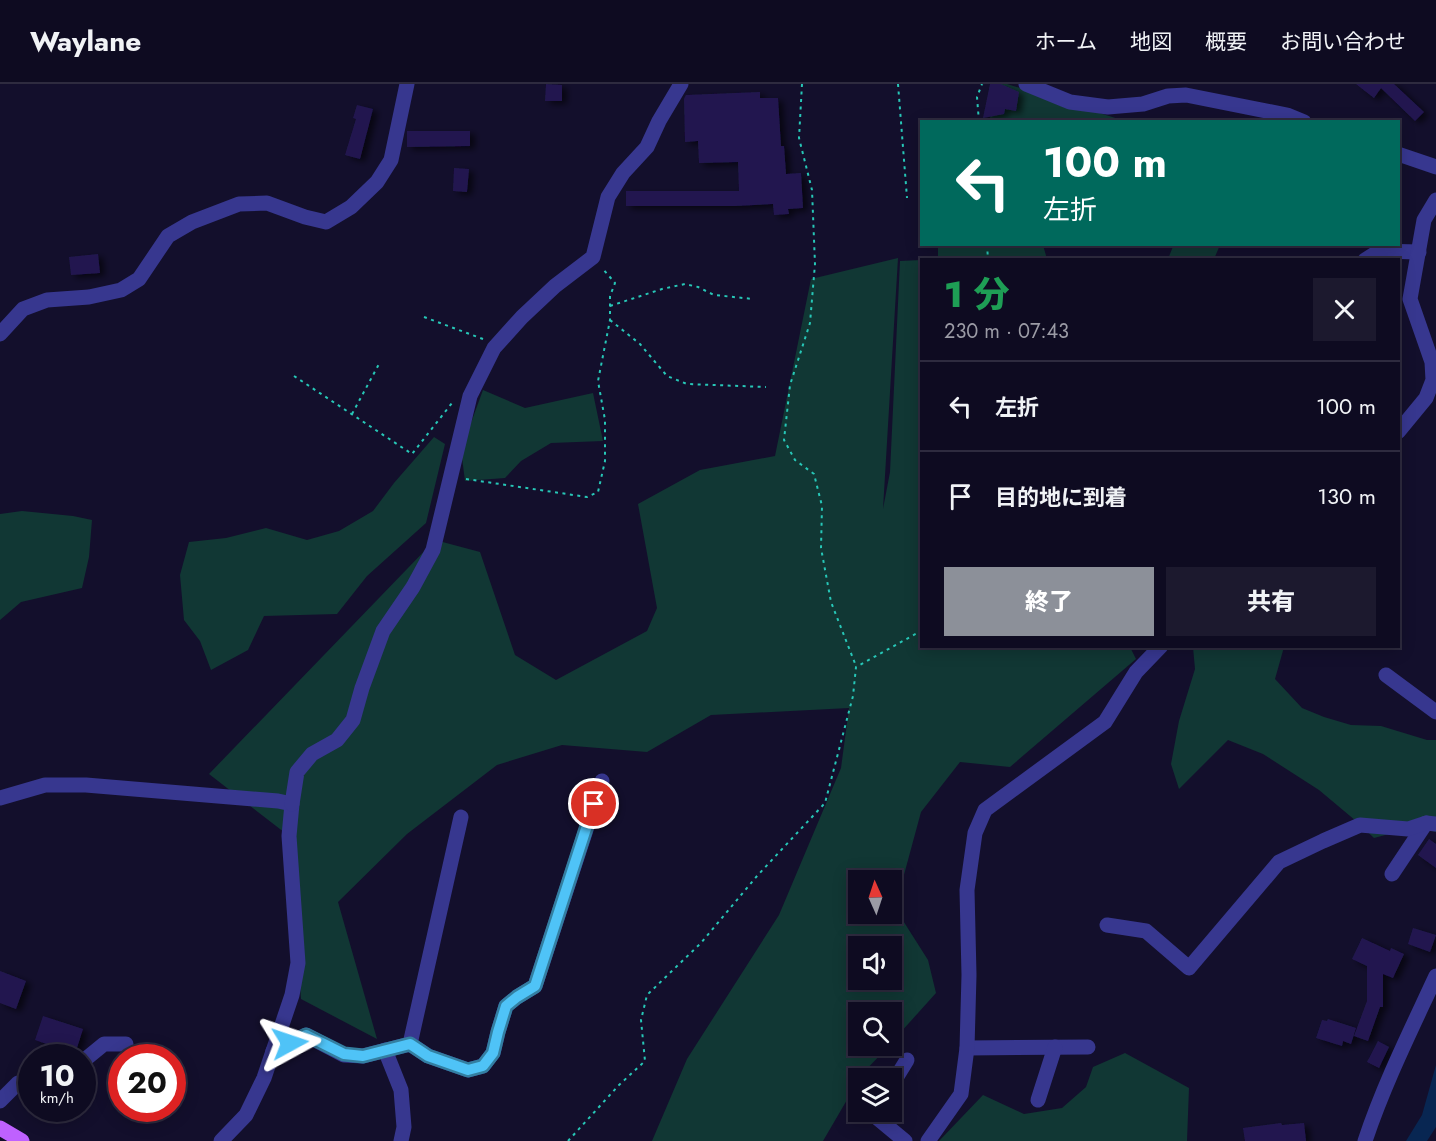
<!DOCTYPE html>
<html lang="ja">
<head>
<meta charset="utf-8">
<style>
  :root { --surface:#0e0b21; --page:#1c192e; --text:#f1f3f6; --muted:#9b9ba5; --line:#2e2b3f; --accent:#8c9099 }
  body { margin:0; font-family:Jost,"Noto Sans JP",sans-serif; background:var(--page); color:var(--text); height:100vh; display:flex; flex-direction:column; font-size:22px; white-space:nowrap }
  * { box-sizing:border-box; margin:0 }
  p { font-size:20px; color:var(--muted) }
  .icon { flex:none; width:33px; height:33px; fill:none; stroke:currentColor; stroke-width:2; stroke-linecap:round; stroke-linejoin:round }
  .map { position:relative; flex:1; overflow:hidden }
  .drawer { position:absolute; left:920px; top:174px; width:480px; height:390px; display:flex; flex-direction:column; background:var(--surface); border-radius:0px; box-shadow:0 3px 15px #0003,0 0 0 2px var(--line) }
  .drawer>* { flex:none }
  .banner { position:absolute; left:920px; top:36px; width:480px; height:126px; border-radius:0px; box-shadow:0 3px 15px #0003,0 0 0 2px var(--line); background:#00695c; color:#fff; overflow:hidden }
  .needle { width:39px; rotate:357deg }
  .fabs { position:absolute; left:848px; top:786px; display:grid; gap:12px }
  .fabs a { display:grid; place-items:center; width:54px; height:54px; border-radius:0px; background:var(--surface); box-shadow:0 3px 15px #0003,0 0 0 2px var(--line); font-size:30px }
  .speed { position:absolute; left:18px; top:960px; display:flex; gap:12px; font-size:30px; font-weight:700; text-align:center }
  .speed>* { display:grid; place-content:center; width:78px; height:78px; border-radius:50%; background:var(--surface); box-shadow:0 3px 15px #0003,0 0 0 2px var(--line); line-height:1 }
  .speed small { font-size:15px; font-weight:400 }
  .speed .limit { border:9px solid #d22; background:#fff; color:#111 }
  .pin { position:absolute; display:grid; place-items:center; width:51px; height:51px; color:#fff; margin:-26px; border:3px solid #fff; border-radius:50%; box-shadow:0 2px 6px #0007 }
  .me { position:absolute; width:66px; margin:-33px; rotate:85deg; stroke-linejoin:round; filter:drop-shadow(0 0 4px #0008) }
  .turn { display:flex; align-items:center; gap:21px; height:126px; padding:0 24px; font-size:27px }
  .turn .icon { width:78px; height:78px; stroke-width:2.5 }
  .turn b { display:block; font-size:42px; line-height:51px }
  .round { display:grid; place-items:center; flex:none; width:63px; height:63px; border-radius:0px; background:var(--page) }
  .summary { display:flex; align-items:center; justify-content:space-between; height:102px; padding:0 24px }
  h1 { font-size:36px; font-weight:800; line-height:45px; color:#1e9e55 }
  .action { display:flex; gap:12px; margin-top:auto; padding:12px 24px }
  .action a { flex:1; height:69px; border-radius:0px; background:var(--accent); color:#fff; font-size:24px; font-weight:800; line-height:69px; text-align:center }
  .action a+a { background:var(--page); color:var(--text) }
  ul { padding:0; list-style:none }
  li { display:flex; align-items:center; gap:18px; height:90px; padding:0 24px; border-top:2px solid var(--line) }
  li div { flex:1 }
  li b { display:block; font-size:22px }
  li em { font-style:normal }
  header { display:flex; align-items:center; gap:36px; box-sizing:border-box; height:84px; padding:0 30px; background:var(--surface); border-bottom:2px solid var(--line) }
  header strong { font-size:28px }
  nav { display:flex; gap:33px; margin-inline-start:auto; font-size:21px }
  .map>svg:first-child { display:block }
  .green { fill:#113734; fill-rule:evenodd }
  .water { fill:#082652 }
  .building { fill:#22194f; filter:url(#shadow) }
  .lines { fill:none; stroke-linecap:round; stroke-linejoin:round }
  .path { stroke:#27c7b7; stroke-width:2; stroke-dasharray:3 4.5; stroke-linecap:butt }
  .minor { stroke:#37378f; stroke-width:15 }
  .major { stroke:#bf61ff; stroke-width:15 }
  .route-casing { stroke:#337fa1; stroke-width:15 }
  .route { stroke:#4fc3f7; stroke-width:10 }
</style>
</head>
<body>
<header>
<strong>Waylane</strong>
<nav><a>ホーム</a><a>地図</a><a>概要</a><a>お問い合わせ</a></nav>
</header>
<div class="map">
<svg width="1436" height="1057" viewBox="0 0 1436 1057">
  <defs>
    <filter id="shadow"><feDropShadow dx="5" dy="3" stdDeviation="3" flood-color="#0009"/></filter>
  </defs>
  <rect width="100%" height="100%" fill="#130f2c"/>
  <!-- green -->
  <g class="green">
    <path d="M991,0H1007L1125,37L990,38Z"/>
    <path d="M1174,160H1220V161L1214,175H1168Z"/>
    <path d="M938,161H1043L1047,175L921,176L938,174Z"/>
    <path d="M898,174L883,425L890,388L900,177L921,176V562L1130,563L1136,575L1010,683L960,678L921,728L895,824L928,876L936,909L891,959V928H858V962H889L858,994V997L823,1057H652L687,975L779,831L841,684L849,624L711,631L647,668L562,661L497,681L407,750L338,818L377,955L301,915L289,752L209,690L435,456L480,468L515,571L556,596L647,547L657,524L638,420L700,386L775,372L811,195ZM858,796H891V830H858ZM858,862H891V896H858Z"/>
    <path d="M483,306L525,324L593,309L603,357L551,359L521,377L505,394L465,397L461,366Z"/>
    <path d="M434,353L445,360L426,439L367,492L337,530L264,532L248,566L211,586L200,557L184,536L180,491L189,458L226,454L266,444L307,456L339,447L373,427L394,399Z"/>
    <path d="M22,427L73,432L92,436L89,473L82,504L21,518L0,536V430Z"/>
    <path d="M1193,563H1284L1275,595L1302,624L1324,633L1351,641L1381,642L1427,656H1436V748L1415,743L1374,754L1356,737L1319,706L1263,670L1228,656L1179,705L1171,680L1179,637L1195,585Z"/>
    <path d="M1125,969L1189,1004L1187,1057H939L983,1011L1024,1030L1062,1024L1086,1003L1093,983Z"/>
  </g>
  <!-- water -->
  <path class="water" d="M1436,981V1043L1427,1057H1406L1422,1031Z"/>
  <!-- building -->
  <g class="building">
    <path d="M546,0L562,1V17H545Z"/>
    <path d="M990,0H1001L1019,8L1016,27L1005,25L1004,30L983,34Z"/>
    <path d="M1356,0H1394L1424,28L1415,37L1381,4L1374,14Z"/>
    <path d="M760,8V14H778L781,62H784L786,90L801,89L803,124L788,125L789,130L774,131L773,120L735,122H626V107H739L738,78L699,79L698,57L685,58L684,15L686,11Z"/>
    <path d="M357,21L373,25L360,75L345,71L356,35L353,34Z"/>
    <path d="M407,47H470V62L407,63Z"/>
    <path d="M454,84L469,85L467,108L453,107Z"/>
    <path d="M98,170L100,189L71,191L69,173Z"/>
    <path d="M1429,755L1436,760V784L1418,771Z"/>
    <path d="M1413,844L1436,851L1430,868L1408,860Z"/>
    <path d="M1362,854L1390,867L1391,864L1404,870L1393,894L1383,890V923H1380L1368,957L1354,952L1367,917V882L1352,875Z"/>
    <path d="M0,887L26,897L16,925L0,919Z"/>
    <path d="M43,932L83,945L75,970L35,956Z"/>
    <path d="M1328,935L1356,944L1351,960L1343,957L1342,962L1316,954L1322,936L1327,937Z"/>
    <path d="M1378,957L1389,963L1379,984L1367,978Z"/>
    <path d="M1281,1039L1282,1041L1304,1039L1306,1057H1245L1243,1044Z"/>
  </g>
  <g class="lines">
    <!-- path -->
    <g class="path">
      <path d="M802,0L799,54L812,106L815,180L810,239L790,301L784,356L795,376L814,390L822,422L821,464L831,518L856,582"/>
      <path d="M898,0L907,114"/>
      <path d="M979,38L977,13L982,0"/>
      <path d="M987,160L988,176"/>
      <path d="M610,222L662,205L685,200L698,203L714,211L753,215"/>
      <path d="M424,233L483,255"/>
      <path d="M610,236L640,260L667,292L687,300L766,303"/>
      <path d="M294,292L412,370L452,319"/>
      <path d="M352,330L379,280"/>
      <path d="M466,395L587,413L598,408L605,377V336L598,297L610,236V212L615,199L603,185"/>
      <path d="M568,1057L619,1001L645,977L641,936L647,911L701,859L757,792L825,719L853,612L856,583L921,547"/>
    </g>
    <!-- minor -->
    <g class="minor">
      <path d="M1026,0L1070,18L1108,23L1143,20L1168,12L1186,11L1287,31L1304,38"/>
      <path d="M1398,70L1436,83"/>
      <path d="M1365,176L1379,167L1419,168"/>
      <path d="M0,250L23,225L47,216L89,213L121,206L139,195L168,152L192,138L239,120L267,119L305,133L326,138L351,123L377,98L391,76L407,0"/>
      <path d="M1398,348L1426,314L1433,296L1432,278L1410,215L1424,136L1436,116"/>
      <path d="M1386,591L1436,628"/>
      <path d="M0,714L45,701H86L278,717L292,720L289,752L298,879L292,911L264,994L246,1031L221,1057"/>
      <path d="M292,720L297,688L312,670L337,656L353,636L362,604L383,547L413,503L433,466L470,312L494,264L522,233L555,202L593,173L608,113L623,89L647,63L659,37L681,0"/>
      <path d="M1392,790L1426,739"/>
      <path d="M1107,841L1146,847L1189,884L1279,778L1323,757L1360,741L1408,745L1426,739L1436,740"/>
      <path d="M410,960L461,733"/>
      <path d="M967,964L1088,963"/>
      <path d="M385,966L401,1006L404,1043L401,1057"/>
      <path d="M273,967L306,951L344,971L363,972L410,960L428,972L468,986L483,982L493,969L498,948L506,922L517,913L535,902L602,697"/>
      <path d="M82,978L104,960H126"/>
      <path d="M891,1002L907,976"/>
      <path d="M855,1015L858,1017"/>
      <path d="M1038,1016L1055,963"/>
      <path d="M0,1017L18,999L32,996"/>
      <path d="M870,1028L905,1057"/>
      <path d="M928,1057L961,1010L967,964L969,891L967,806L975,749L985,726L1105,638L1136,588L1161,562"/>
      <path d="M1365,1057C1384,1000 1411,946 1436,892"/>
    </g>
    <!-- major -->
    <path class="major" d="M0,1044L22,1057"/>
  </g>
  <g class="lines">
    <!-- route casing -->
    <g class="route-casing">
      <path id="route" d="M290,959L306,951L344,970L363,972L410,960L428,972L468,986L483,982L493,969L498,948L506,922L517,913L535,902L594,720"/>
    </g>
    <!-- route -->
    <use href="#route" class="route"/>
  </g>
</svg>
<div class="fabs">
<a><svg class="needle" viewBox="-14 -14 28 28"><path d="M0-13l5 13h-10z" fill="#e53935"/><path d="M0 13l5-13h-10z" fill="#9b9ba5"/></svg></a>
<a><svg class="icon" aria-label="sound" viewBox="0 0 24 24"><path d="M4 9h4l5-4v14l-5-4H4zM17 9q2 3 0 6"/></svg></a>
<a><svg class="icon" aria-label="search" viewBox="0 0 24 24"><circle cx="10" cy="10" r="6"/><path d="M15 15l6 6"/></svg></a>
<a><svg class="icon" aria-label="layers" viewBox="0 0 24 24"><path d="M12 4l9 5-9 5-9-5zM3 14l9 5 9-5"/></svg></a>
</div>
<div class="speed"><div>10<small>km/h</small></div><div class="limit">20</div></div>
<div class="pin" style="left:594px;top:720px;background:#d93025"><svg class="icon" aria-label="arrive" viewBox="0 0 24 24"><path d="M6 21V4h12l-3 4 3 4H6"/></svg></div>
<svg class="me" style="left:290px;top:959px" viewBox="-20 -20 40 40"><path d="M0-17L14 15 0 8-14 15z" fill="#4fc3f7" stroke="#fff" stroke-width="4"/></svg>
<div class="banner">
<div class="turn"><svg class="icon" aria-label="left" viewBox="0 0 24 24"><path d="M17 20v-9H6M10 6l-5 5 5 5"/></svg><div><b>100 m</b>左折</div></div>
</div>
<section class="drawer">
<div class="summary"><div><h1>1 分</h1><p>230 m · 07:43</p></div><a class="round"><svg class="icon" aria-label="close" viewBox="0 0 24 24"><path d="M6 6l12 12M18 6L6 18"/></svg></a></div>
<ul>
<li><svg class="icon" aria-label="left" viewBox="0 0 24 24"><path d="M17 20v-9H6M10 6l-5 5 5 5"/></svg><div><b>左折</b></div><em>100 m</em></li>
<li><svg class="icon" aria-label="arrive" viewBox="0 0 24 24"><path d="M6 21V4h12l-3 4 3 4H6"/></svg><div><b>目的地に到着</b></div><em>130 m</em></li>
</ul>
<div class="action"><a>終了</a><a>共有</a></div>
</section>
</div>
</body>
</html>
